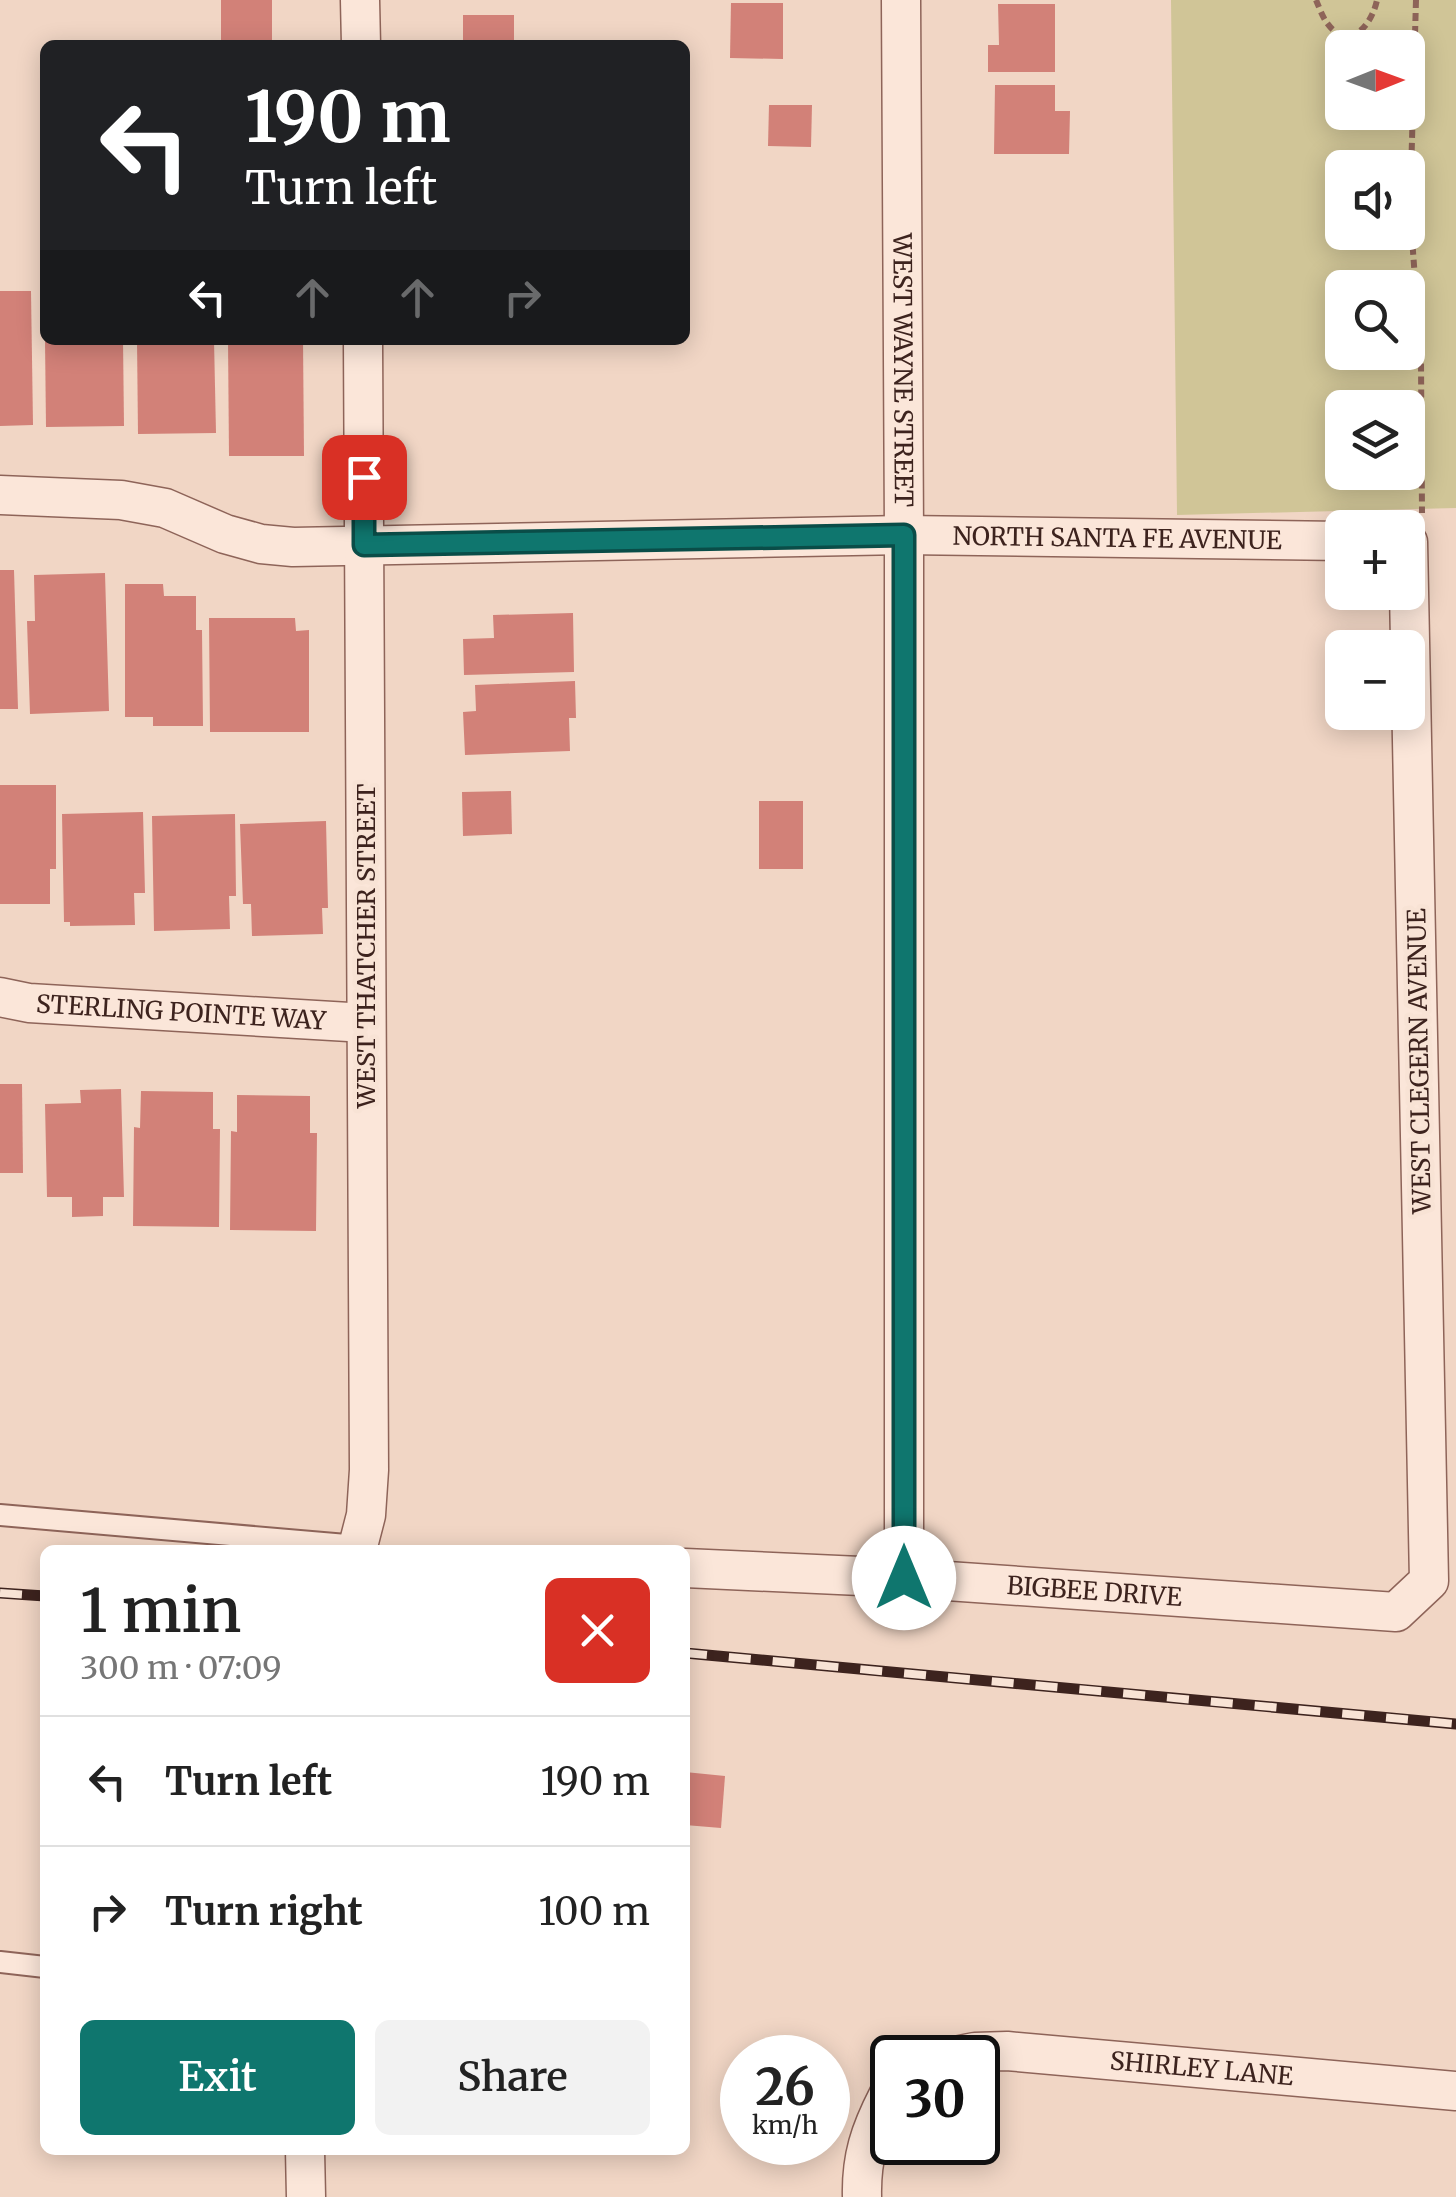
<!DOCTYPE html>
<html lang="en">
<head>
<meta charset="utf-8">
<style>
  :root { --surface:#fff; --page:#f2f2f2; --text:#222; --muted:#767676; --line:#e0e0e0; --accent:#0f766e }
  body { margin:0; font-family:Merriweather,serif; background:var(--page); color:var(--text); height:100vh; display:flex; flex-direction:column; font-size:38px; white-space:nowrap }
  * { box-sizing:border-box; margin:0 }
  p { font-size:32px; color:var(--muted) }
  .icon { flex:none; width:55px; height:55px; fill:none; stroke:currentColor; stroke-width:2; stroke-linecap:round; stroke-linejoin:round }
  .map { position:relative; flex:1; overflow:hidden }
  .sheet { position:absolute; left:40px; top:1545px; width:650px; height:610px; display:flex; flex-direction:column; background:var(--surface); border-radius:15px; box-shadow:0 5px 25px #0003 }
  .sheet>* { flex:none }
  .top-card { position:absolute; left:40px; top:40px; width:650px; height:305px; border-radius:15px; box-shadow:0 5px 25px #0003; background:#202124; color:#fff; overflow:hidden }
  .needle { width:65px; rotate:89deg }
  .fabs { position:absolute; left:1325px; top:30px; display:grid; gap:20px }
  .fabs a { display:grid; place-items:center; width:100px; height:100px; border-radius:15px; background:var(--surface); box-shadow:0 5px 25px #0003; font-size:50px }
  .speed { position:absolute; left:720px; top:2035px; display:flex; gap:20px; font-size:50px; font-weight:700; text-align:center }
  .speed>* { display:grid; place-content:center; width:130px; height:130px; border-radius:50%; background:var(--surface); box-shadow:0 5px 25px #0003; line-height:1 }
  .speed small { font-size:25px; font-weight:400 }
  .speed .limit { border:5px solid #111; border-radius:15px; background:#fff; color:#111 }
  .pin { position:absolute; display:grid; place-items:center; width:85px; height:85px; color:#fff; margin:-42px; border-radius:20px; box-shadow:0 5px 15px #0006 }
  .me { position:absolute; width:110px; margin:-55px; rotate:0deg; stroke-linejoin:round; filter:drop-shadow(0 0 8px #0008) }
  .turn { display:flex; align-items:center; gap:35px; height:210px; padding:0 40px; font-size:45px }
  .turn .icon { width:130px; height:130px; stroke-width:2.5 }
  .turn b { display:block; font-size:70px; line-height:85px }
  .lanes { display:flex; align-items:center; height:95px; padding:0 40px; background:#0003; justify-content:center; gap:50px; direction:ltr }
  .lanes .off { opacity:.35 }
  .round { display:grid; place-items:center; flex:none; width:105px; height:105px; border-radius:15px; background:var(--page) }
  .head { display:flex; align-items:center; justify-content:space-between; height:170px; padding:0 40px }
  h1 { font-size:60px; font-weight:600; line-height:75px }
  .cta { display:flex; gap:20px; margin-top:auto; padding:20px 40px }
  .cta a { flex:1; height:115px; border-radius:15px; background:var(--accent); color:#fff; font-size:40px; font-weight:600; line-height:115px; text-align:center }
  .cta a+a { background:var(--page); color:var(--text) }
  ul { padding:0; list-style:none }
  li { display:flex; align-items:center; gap:30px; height:130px; padding:0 40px; border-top:2px solid var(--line) }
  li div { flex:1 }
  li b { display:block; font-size:38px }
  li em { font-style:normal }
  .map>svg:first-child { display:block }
  .green { fill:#d0c597; fill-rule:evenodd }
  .building { fill:#d28178 }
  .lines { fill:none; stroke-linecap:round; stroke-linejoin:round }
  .lane-casing { stroke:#8e6459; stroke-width:24 }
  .street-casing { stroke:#8e6459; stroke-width:41 }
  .path { stroke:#8e6459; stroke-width:6; stroke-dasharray:8 5; stroke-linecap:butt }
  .lane { stroke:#fbe6d9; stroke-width:20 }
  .street { stroke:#fbe6d9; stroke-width:38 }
  .rail-casing { stroke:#3d231e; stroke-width:11 }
  .rail { stroke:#f8e3d5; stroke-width:8; stroke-dasharray:22; stroke-linecap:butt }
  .route-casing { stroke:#0a4d48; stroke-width:25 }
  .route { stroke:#0f766e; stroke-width:18 }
  .labels { text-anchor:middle; stroke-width:9; stroke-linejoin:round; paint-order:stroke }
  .street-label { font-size:25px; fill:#3d231e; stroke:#f8e3d5 }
</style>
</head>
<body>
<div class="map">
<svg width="1456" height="2197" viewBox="0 0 1456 2197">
  <rect width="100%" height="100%" fill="#f1d6c5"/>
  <!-- green -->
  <path class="green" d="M1171,0H1456V508L1177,515ZM1342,48H1408V112H1342ZM1342,168H1408V232H1342ZM1342,288H1408V352H1342ZM1342,408H1408V472H1342Z"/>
  <!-- building -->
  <g class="building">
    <rect x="221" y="0" width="51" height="45"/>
    <path d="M731,3H783V59L730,58Z"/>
    <path d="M998,4H1055V72H988V45H999Z"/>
    <rect x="463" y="15" width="51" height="30"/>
    <path d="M995,85H1055V111H1070L1069,154H994Z"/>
    <path d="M769,105H812L811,147L768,146Z"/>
    <path d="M0,291H31L33,425L0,426Z"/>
    <path d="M45,340H123L124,426L46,427Z"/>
    <path d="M137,340H214L216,433L138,434Z"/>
    <path d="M228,340H303L304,456H229Z"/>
    <path d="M0,570H14L18,709H0Z"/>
    <path d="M105,573L109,711L30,714L27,621H35L34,575Z"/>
    <path d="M125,584H163L164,596H196V630H202L203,726H153V717H125Z"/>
    <path d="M573,613L574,672L464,675L463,639L494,638L493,615Z"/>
    <path d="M209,618H295L296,631L309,630V732H210Z"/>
    <path d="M575,681L576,718H569L570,751L465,755L463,712L476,711L475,685Z"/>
    <path d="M0,785H56V869H50V904H0Z"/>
    <path d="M511,791L512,834L463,836L462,792Z"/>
    <rect x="759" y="801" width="44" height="68"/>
    <path d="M143,812L145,893H134L135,925L70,926V922H64L62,814Z"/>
    <path d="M235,814L236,896H229L230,929L154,931L152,816Z"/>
    <path d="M326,821L328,908H322L323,934L252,936L251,904H243L240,824Z"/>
    <path d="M0,1084H22L23,1173H0Z"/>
    <path d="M121,1089L124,1197H103V1216L72,1217V1197H47L45,1104L81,1103L80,1090Z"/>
    <path d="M141,1091L213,1092V1129H220L219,1227L133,1226L134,1127L140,1128Z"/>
    <path d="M237,1095L310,1096V1133H317L316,1231L230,1230L231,1131L237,1132Z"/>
    <path d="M685,1772L725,1776L721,1828L685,1825Z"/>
  </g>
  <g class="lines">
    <!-- lane casing -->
    <g class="lane-casing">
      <g id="lane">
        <path d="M0,1515L358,1546"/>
        <path d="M0,1962L45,1967"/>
      </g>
    </g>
    <!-- street casing -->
    <g class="street-casing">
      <g id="street">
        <path d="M360,0L361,45"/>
        <path id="s1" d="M901,0L904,535V1578"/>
        <path id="s2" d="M0,495L121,500L165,508L225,534L261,544L293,547L904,535L1342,541"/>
        <path id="s3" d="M0,997L29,1003L366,1023"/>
        <path d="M357,1550L366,1515L369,1470L363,340"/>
        <path id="s4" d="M685,1568L904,1578L1396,1612L1429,1581L1408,542"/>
        <path id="s5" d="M945,2058L975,2052L1007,2051L1456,2091"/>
        <path d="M305,2150L306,2197"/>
        <path d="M862,2197C861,2157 870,2131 888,2096L892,2092"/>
      </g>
    </g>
    <!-- path -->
    <g class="path">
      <path d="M1316,0C1319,7 1322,16 1327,23C1349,53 1372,25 1377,0"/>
      <path d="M1416,0L1410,210L1421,362L1422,513"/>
    </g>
    <!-- lane -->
    <use href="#lane" class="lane"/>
    <!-- street -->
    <use href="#street" class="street"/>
    <!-- rail casing -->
    <g class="rail-casing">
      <g id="rail">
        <path d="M0,1593L45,1596"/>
        <path d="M685,1653L1456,1724"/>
      </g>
    </g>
    <!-- rail -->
    <use href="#rail" class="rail"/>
  </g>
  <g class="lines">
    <!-- route casing -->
    <g class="route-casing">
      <path id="route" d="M364,477V545L904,535V1578"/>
    </g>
    <!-- route -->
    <use href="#route" class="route"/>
  </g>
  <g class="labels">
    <!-- street labels -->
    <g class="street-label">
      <text dy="9" stroke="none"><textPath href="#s1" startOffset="370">WEST WAYNE STREET</textPath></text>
      <text dy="9" stroke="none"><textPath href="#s2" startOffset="1125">NORTH SANTA FE AVENUE</textPath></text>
      <text transform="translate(366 946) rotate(-90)" y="9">WEST THATCHER STREET</text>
      <text dy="9" stroke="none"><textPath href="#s3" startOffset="182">STERLING POINTE WAY</textPath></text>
      <text transform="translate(1419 1061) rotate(-91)" y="9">WEST CLEGERN AVENUE</text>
      <text dy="9" stroke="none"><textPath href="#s4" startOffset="410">BIGBEE DRIVE</textPath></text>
      <text dy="9" stroke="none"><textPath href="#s5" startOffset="258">SHIRLEY LANE</textPath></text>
    </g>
  </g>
</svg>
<div class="fabs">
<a><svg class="needle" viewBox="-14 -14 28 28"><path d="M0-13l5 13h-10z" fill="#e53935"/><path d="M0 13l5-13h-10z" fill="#767676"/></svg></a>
<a><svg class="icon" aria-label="sound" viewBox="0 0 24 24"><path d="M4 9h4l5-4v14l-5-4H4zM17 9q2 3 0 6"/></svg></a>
<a><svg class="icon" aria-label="search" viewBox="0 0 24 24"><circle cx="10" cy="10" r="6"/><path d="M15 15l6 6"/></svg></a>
<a><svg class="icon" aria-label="layers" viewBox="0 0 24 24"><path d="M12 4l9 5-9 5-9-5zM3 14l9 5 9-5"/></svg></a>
<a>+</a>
<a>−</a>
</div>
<div class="speed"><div>26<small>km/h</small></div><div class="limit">30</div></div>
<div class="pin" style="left:364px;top:477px;background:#d93025"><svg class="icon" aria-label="arrive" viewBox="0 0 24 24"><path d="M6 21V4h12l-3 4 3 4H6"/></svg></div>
<svg class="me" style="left:904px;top:1578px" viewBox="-20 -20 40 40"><circle r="19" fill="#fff"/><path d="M0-13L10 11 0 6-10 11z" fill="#0f766e"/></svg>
<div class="top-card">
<div class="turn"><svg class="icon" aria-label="left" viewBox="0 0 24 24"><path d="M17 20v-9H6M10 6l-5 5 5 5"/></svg><div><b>190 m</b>Turn left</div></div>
<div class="lanes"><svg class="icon" aria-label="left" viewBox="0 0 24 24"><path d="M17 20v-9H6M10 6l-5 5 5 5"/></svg><svg class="icon off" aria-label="ahead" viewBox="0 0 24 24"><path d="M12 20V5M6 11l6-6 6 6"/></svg><svg class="icon off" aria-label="ahead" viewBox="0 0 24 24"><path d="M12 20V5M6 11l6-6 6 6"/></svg><svg class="icon off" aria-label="right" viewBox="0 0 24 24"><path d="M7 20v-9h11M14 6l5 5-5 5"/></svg></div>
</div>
<section class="sheet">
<div class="head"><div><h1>1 min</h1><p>300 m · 07:09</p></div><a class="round" style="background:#d93025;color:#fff"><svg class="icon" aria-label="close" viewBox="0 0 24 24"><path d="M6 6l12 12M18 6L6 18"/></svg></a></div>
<ul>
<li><svg class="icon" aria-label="left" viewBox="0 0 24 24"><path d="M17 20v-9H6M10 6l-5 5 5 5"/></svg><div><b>Turn left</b></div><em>190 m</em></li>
<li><svg class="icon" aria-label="right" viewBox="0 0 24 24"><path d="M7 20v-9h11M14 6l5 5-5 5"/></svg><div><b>Turn right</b></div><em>100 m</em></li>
</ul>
<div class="cta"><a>Exit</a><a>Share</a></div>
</section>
</div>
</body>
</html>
